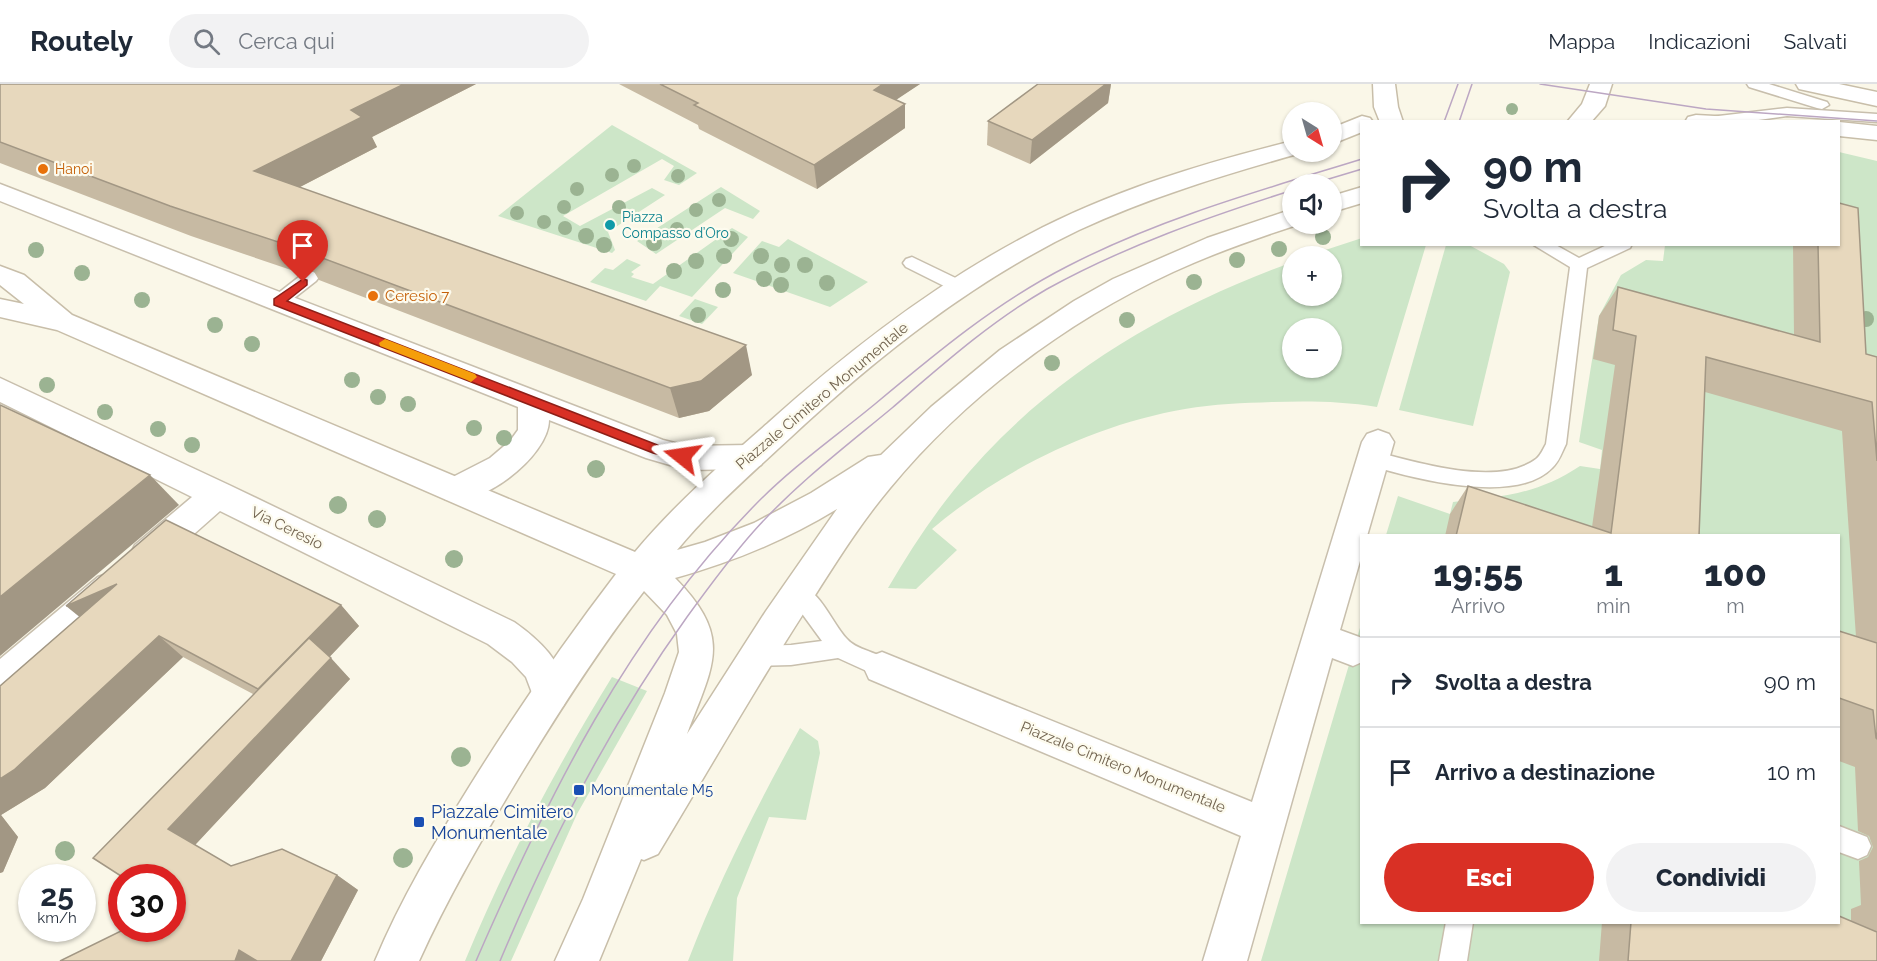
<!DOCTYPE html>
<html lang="it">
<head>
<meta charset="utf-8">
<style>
  :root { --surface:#fff; --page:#f2f2f3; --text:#1f2937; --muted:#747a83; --line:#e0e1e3; --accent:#d93025 }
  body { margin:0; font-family:Raleway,sans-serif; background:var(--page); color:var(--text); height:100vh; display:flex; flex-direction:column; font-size:22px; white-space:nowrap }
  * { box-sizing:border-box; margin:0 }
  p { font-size:20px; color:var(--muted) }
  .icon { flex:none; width:33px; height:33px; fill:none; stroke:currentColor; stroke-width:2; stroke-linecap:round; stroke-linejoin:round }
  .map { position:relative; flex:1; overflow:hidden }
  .sheet { position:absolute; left:1360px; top:450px; width:480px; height:390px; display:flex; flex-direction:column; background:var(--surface); border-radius:0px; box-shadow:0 2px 4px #0004 }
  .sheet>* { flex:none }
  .top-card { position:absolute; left:1360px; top:36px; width:480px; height:126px; border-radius:0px; box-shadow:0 2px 4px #0004; background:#fff; color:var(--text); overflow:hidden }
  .needle { width:39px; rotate:143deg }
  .controls { position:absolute; left:1282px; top:18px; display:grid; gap:12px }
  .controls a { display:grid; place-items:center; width:60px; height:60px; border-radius:50%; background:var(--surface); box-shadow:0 2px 4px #0004; font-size:30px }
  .speed { position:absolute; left:18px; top:780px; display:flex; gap:12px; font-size:30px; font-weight:700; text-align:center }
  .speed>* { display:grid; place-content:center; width:78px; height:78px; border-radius:50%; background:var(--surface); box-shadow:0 2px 4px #0004; line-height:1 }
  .speed small { font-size:15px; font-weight:400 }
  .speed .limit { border:9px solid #d22; background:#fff; color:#111 }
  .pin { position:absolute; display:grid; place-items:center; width:51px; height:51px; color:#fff; margin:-62px -26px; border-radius:50% 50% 50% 0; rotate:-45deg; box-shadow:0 0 6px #0007 }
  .pin .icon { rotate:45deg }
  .me { position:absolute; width:66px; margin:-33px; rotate:285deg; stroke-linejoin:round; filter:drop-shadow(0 0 4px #0008) }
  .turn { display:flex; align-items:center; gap:21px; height:126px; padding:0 24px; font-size:27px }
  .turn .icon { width:78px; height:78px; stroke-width:2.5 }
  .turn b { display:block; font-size:42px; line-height:51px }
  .eta { display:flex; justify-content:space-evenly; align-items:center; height:102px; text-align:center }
  .eta b { font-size:36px; font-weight:800; line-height:42px }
  .button { display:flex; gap:12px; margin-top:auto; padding:12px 24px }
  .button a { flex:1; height:69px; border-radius:36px; background:var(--accent); color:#fff; font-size:24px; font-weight:800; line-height:69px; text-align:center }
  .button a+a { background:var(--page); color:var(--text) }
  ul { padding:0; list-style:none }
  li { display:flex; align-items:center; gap:18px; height:90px; padding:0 24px; border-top:2px solid var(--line) }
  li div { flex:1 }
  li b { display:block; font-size:22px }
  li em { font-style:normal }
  header { display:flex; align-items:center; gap:36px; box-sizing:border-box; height:84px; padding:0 30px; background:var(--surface); border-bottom:2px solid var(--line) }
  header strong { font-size:28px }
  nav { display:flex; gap:33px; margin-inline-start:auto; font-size:21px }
  .search { width:420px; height:54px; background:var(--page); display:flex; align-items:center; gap:15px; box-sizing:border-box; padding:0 21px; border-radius:33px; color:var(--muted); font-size:22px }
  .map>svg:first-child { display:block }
  .green { fill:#cde6c8; fill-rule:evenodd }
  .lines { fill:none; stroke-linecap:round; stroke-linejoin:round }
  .lane-casing { stroke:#c8bfad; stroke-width:3 }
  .street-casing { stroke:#c8bfad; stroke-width:3 }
  .secondary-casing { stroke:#c8bea9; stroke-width:3 }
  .lane { fill:#fff; fill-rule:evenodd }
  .street { fill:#fff; fill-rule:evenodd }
  .secondary { fill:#fff; fill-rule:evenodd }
  .tram { stroke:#bca7c3; stroke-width:1.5 }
  .tree { fill:#9bb392 }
  .wall { fill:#c7baa3 }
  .shaded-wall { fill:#a29784 }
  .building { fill:#e7d8bd; stroke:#a29784; stroke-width:1.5 }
  .route { fill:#d93025; stroke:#8d1f18; stroke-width:1.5 }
  .slow { fill:#f59e0b }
  .food-dot { fill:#e8710a; stroke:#fdfbee; stroke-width:2 }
  .culture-dot { fill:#0f9aa8; stroke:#fdfbee; stroke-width:2 }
  .transit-dot { fill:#1a4fb4; stroke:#fdfbee; stroke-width:2 }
  .labels { text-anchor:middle; stroke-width:4.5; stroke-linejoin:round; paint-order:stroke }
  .far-food-label { font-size:14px; fill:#c56008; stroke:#fdfbee; text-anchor:start }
  .far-culture-label { font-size:14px; fill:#0d838f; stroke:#fdfbee; text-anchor:start }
  .food-label { font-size:15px; fill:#c56008; stroke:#fdfbee; text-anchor:start }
  .street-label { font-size:15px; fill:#71634f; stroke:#fdfbee }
  .transit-label { font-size:15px; fill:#164399; stroke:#fdfbee; text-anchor:start }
  .near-transit-label { font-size:18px; fill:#164399; stroke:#fdfbee; text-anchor:start }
</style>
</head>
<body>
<header>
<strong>Routely</strong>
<div class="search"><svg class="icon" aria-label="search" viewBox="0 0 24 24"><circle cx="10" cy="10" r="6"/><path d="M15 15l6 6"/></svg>Cerca qui</div>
<nav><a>Mappa</a><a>Indicazioni</a><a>Salvati</a></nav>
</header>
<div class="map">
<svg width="1877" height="877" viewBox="0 0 1877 877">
  <rect width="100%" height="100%" fill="#faf7e8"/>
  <!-- green -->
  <g class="green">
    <path d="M612,41L697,89L679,101L664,96L674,82L662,75L563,132L580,142L652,104L665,111L608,148L615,166L612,169L498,132Z"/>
    <path d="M1839,68L1877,77V877H1261L1362,537V838H1839V452L1386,451L1398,412L1450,430L1453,418C1502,413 1538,410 1580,382L1600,385L1602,366L1579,358L1599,232L1621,191L1646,176L1663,177L1665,161L1839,160Z"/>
    <path d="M721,103L760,127L753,135L725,124L656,170L637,157Z"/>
    <path d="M732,144L748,153L692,213L660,202L646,217L590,198L605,184L613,186L627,175L641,181L631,188L634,190L631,193L653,200Z"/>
    <path d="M1362,154V160L1426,161L1377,323C1342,317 1307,317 1272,318C1243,319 1214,320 1185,325C1093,341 1003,385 932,445L957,466L916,505L888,504C908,470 929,437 954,406C1042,296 1163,225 1293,178V212H1332V172H1307ZM1293,244H1332V284H1293Z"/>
    <path d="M788,155L868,198L830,223L733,189L762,157L779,163Z"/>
    <path d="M1446,161H1469L1504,180L1510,188L1473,342L1399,326Z"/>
    <path d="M695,215L718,223L702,240L679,232Z"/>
    <path d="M612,593L647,607L577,730L511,877H465C506,778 556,684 612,593Z"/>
    <path d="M800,644L818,657L820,669L806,736L769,733L737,814L733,877H688C719,796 758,720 800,644Z"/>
  </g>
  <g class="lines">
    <!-- lane casing -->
    <g class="lane-casing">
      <g id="lane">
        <path d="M1747,0H1769L1827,18L1829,21L1822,25L1817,24L1749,3Z"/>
        <path d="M1787,24L1877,30V38L1787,32L1744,38L1703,37L1710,33Z"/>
        <path d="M1532,160H1554L1579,174L1609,160H1632L1630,164L1587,184L1566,360C1562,368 1559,378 1552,384C1516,422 1410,394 1366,380L1363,375L1366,370L1373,367C1416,378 1497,404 1536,375C1541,371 1543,365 1546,360L1570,183Z"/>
        <path d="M912,173L966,199L969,203L966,207H954L906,183L903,179L906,175Z"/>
        <path d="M310,187L316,189L319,193L316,197L284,222H272L269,218L272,214L304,189Z"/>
        <path d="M798,500C822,508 831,538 847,555C859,569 885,567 894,584L890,591L882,594L838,574L791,581L756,582L748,579L744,572L748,565L756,562L791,561L822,557L787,509L790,502Z"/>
        <path d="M1839,742L1867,753L1871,762L1867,771L1858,775L1839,768Z"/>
        <path d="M1446,838H1473L1467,877H1439Z"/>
      </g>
    </g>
    <!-- street casing -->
    <g class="street-casing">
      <g id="street">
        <path d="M0,100L663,356L687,362L750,361L761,365L766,373L761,381L750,385L687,386L646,374L549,336C549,373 478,426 445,415L440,406L445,397L490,374L510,357L518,346V323L0,117Z"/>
        <path d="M0,294L229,401L514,538C541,557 561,577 569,610L563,622L550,627L537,622L526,593L512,578L488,560L220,427L159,481L147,485L135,481L130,471L135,461L192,413L0,318Z"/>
        <path d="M1378,346L1389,350L1394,358L1367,452H1362V470L1340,546L1362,554V578L1353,582L1332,574L1247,877H1203L1241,752L869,595L864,584L869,573L882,568L1252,718L1362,358L1367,350Z"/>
        <path d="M110,489L122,493L127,503L122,513L13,610L0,614V575L98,493Z"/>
      </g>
    </g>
    <!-- secondary casing -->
    <g class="secondary-casing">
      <g id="secondary">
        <path d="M1373,0H1395L1398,23L1403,38H1380L1374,23Z"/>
        <path d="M1590,0H1612L1605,22L1591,38H1567L1582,20Z"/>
        <path d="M1796,0H1839L1877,8V22L1799,5Z"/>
        <path d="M1696,31L1733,33L1736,38H1685L1688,33Z"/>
        <path d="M1362,32L1370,34L1373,38H1362V48L1332,60V44Z"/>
        <path d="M1839,38L1877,42V56L1839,52Z"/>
        <path d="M1293,57V68H1303L1301,69C1226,90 1150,113 1079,146C971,198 877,273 790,354C751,390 711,425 677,466L705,458L754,439L811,409L868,373L881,371L931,323L1000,266L1074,217L1113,195L1207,154L1293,125V140H1300C1257,154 1214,169 1173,188C1067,237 965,313 890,404C858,442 832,485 805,527C754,606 707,689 658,770L644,776L641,775L599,877H555L583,815L665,609L679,568L677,550L667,531L644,507C598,566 558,629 519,693C483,753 448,813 419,877H375C401,815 435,758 471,700C516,628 564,558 616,490L57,246L0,233V215L24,220L0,201V182L24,191L72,231L635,468C675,420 721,380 768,339C848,267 933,201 1028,151C1111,107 1203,79 1293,57ZM837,425L766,527L687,650C713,580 734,554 675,494C733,478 786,456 837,425Z"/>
        <path d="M1362,103V119L1332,128V112Z"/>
      </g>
    </g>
    <!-- lane -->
    <use href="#lane" class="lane"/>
    <!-- street -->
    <use href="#street" class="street"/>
    <!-- secondary -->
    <use href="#secondary" class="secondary"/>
    <!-- tram -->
    <g class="tram">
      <path d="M1540,0L1706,25L1877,37"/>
      <path d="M1444,38L1458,0"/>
      <path d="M1459,38L1472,0"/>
      <path d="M1312,100L1362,85"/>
      <path d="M476,877C548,712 628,550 755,421C792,383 835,353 875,320C936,269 997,218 1068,182C1161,134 1262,106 1362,75"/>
      <path d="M500,877C551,756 610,640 687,533C708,504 730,474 754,447C795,401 845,363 892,324C942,281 990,238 1047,205C1125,162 1208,133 1293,106"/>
    </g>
  </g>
  <!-- trees -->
  <g class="tree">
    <circle cx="1512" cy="25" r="6"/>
    <circle cx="634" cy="82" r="7"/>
    <circle cx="612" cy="91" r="7"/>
    <circle cx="678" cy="92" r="7"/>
    <circle cx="577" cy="105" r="7"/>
    <circle cx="719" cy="116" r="7"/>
    <circle cx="564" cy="123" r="7"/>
    <circle cx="619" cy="123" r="7"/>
    <circle cx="696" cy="126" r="7"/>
    <circle cx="517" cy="129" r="7"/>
    <circle cx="544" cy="138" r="7"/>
    <circle cx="565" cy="144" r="7"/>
    <circle cx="677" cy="145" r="7"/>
    <circle cx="586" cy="152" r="8"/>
    <circle cx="1323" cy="153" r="8"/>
    <circle cx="731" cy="155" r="8"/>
    <circle cx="654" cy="159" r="8"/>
    <circle cx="604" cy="161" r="8"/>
    <circle cx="1279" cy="165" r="8"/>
    <circle cx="36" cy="166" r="8"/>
    <circle cx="724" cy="172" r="8"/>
    <circle cx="761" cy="172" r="8"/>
    <circle cx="1237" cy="176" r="8"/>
    <circle cx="696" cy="177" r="8"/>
    <circle cx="782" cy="181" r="8"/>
    <circle cx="805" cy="181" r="8"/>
    <circle cx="674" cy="187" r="8"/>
    <circle cx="82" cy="189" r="8"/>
    <circle cx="764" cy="195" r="8"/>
    <circle cx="1194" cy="198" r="8"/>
    <circle cx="827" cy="199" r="8"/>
    <circle cx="781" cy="201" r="8"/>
    <circle cx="723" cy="206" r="8"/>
    <circle cx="142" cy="216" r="8"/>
    <circle cx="698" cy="231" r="8"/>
    <circle cx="1866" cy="235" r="8"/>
    <circle cx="1127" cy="236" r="8"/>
    <circle cx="215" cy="241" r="8"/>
    <circle cx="252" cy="260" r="8"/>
    <circle cx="1052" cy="279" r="8"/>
    <circle cx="352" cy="296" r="8"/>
    <circle cx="47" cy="301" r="8"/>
    <circle cx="378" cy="313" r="8"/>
    <circle cx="408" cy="320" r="8"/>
    <circle cx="105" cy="328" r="8"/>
    <circle cx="474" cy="344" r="8"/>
    <circle cx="158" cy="345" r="8"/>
    <circle cx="504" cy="354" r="8"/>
    <circle cx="192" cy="361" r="8"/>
    <circle cx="596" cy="385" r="9"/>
    <circle cx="338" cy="421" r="9"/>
    <circle cx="377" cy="435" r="9"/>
    <circle cx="454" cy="475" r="9"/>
    <circle cx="461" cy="673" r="10"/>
    <circle cx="65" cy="767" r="10"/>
    <circle cx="403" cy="774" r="10"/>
  </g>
  <!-- wall -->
  <g class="wall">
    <path d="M0,0H476L372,53L377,63L300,103L752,291L709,327L679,334L319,196L313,186L309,185L300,189L191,152L0,79Z"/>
    <path d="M619,0H920L895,16L905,44L817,105L699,45L698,41Z"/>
    <path d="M1038,0H1111L1108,19L1030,80L987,61L988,37Z"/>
    <path d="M1793,160H1839L1866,270L1877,273V877H1599L1602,838H1839L1851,837V825L1861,821L1859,777L1868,773L1873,763L1869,752L1858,747L1855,683L1839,677V547L1856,553L1842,347L1705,308L1699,452H1445L1450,430L1468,402L1592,443L1615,281L1593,275L1599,232L1618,203L1794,251Z"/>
    <path d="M341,521L359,542L329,573L350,595L195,761L231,782L337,791L358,806L321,877H60L172,844V794L253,610L183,573L45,704L1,731L18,753L3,788L0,789V602L79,533Z"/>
  </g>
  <!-- shaded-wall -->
  <g class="shaded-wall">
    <path d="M404,0H476L372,53L377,63L273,117L254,87L351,26Z"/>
    <path d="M883,0H920L875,30L874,6Z"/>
    <path d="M1106,0H1111L1108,19L1030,80L1032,56Z"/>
    <path d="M905,20V44L817,105L814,81Z"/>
    <path d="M291,154L309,185L300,189L281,159Z"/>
    <path d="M746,261L752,291L709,327L679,334L670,304Z"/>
    <path d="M150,391L179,421L0,572V513Z"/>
    <path d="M117,500L92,543L66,522Z"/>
    <path d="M341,521L359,542L280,625L258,605Z"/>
    <path d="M159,552L183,573L45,704L1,731L18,753L3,788L0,789V695Z"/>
    <path d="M331,574L350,595L195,761L168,745Z"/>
    <path d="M337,791L358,806L321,877H291Z"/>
    <path d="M239,866L261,877H235Z"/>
  </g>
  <!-- building -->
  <g class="building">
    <path d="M0,0H404L351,26L362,33L254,87L746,261L701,297L670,304L301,166L303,163L298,156L291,154L281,159L170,122L0,58Z"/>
    <path d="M660,0H883L874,6L905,20L814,81L694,21L698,19Z"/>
    <path d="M1038,0H1106L1032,56L988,37Z"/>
    <path d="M1839,119L1858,124L1866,270L1877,273V377L1872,318L1706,273L1699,452H1456L1468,402L1611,449L1636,252L1613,246L1618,203L1820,258L1818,160H1839Z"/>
    <path d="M0,321L150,391L0,513Z"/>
    <path d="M166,436L341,521L258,605L159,552L14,686L0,695V602L117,500L66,522Z"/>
    <path d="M1839,547L1877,559V655L1876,654L1873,626L1839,614Z"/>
    <path d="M309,554L331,574L168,745L231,782L282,765L337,791L291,877H257L239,866L235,877H60L127,844H172V794H124L93,774Z"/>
    <path d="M1839,832L1877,848V877H1628L1631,838H1839Z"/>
  </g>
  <!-- route -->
  <path class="route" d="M303,195L307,196V201L287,217L660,362L687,369L689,372L682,377L653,369L274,221V215Z"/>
  <!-- slow -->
  <path class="slow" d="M385,255L475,290L477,293L471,298L467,296L380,262L379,259Z"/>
  <!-- markers -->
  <g class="food-dot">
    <circle cx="43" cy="85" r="6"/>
    <circle cx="373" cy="212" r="6"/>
  </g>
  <circle class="culture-dot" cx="610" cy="141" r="6"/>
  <g class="transit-dot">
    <rect x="573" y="700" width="12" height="12" rx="3"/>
    <rect x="413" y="732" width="12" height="12" rx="3"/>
  </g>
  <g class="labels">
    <!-- far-food labels -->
    <g class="far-food-label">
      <text x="55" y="90">Hanoi</text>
    </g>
    <!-- far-culture labels -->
    <g class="far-culture-label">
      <text x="622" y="138">Piazza<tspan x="622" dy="16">Compasso d’Oro</tspan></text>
    </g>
    <!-- food labels -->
    <g class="food-label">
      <text x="385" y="217">Ceresio 7</text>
    </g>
    <!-- street labels -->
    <g class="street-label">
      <text transform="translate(822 312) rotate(-40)" y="5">Piazzale Cimitero Monumentale</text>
      <text transform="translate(287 444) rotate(26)" y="5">Via Ceresio</text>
      <text transform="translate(1123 683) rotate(22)" y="5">Piazzale Cimitero Monumentale</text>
    </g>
    <!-- transit labels -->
    <g class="transit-label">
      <text x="591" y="711">Monumentale M5</text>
    </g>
    <!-- near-transit labels -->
    <g class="near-transit-label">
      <text x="431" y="734">Piazzale Cimitero<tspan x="431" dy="21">Monumentale</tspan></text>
    </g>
  </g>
</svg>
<div class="controls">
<a><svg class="needle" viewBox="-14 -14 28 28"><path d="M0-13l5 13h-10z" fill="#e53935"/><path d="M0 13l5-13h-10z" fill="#747a83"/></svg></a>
<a><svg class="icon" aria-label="sound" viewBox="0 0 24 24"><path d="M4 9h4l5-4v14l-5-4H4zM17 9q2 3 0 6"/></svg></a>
<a>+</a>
<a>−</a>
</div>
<div class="speed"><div>25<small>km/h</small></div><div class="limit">30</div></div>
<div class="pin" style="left:303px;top:198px;background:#d93025"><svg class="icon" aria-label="arrive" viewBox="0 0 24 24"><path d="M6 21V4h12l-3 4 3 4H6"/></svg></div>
<svg class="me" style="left:682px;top:372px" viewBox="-20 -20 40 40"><path d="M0-17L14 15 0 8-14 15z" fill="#d93025" stroke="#fff" stroke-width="4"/></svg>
<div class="top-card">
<div class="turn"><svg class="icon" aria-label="right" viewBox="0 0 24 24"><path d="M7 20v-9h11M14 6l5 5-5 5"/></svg><div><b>90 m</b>Svolta a destra</div></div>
</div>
<section class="sheet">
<div class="eta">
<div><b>19:55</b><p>Arrivo</p></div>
<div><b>1</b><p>min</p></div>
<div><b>100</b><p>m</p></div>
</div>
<ul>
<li><svg class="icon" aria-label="right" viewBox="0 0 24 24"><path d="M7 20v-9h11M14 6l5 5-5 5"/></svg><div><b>Svolta a destra</b></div><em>90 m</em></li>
<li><svg class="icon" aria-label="arrive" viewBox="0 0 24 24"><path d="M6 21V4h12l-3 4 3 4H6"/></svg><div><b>Arrivo a destinazione</b></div><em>10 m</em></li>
</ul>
<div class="button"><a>Esci</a><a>Condividi</a></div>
</section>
</div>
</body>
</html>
